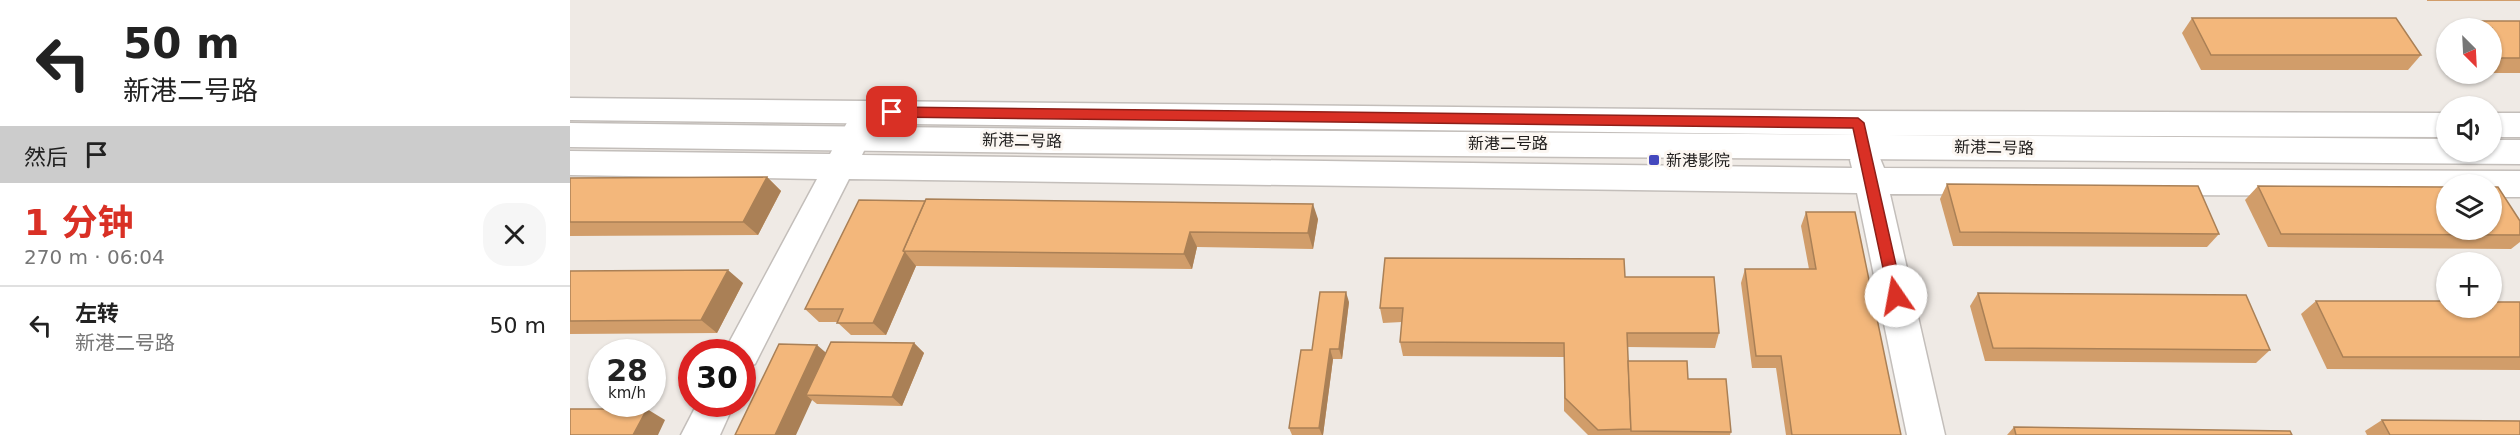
<!DOCTYPE html>
<html lang="zh">
<head>
<meta charset="utf-8">
<style>
  :root { --surface:#fff; --page:#f6f6f6; --text:#222; --muted:#767676; --line:#e0e0e0; --accent:#d93025 }
  body { margin:0; font-family:"DejaVu Sans","Noto Sans SC",sans-serif; background:var(--page); color:var(--text); height:100vh; display:flex; flex-direction:column; font-size:22px; white-space:nowrap }
  * { box-sizing:border-box; margin:0 }
  p { font-size:20px; color:var(--muted) }
  .icon { flex:none; width:33px; height:33px; fill:none; stroke:currentColor; stroke-width:2; stroke-linecap:round; stroke-linejoin:round }
  .map { position:relative; flex:1; overflow:hidden }
  .side { display:flex; flex-direction:column; background:var(--surface); width:570px }
  .side>* { flex:none }
  .top-card { background:#fff; color:var(--text); overflow:hidden }
  .needle { width:39px; rotate:156deg }
  .buttons { position:absolute; left:1866px; top:18px; display:grid; gap:12px }
  .buttons a { display:grid; place-items:center; width:66px; height:66px; border-radius:50%; background:var(--surface); box-shadow:0 2px 4px #0004; font-size:30px }
  .speed { position:absolute; left:18px; top:339px; display:flex; gap:12px; font-size:30px; font-weight:700; text-align:center }
  .speed>* { display:grid; place-content:center; width:78px; height:78px; border-radius:50%; background:var(--surface); box-shadow:0 2px 4px #0004; line-height:1 }
  .speed small { font-size:15px; font-weight:400 }
  .speed .limit { border:9px solid #d22; background:#fff; color:#111 }
  .pin { position:absolute; display:grid; place-items:center; width:51px; height:51px; color:#fff; margin:-26px; border-radius:12px; box-shadow:0 3px 9px #0006 }
  .me { position:absolute; width:66px; margin:-33px; rotate:348deg; stroke-linejoin:round; filter:drop-shadow(0 0 4px #0008) }
  .turn { display:flex; align-items:center; gap:21px; height:126px; padding:0 24px; font-size:27px }
  .turn .icon { width:78px; height:78px; stroke-width:2.5 }
  .turn b { display:block; font-size:42px; line-height:51px }
  .then { display:flex; align-items:center; height:57px; padding:0 24px; background:#0003; gap:12px; font-size:22px }
  .round { display:grid; place-items:center; flex:none; width:63px; height:63px; border-radius:24px; background:var(--page) }
  .summary { display:flex; align-items:center; justify-content:space-between; height:102px; padding:0 24px }
  h1 { font-size:36px; font-weight:700; line-height:45px; color:var(--accent) }
  ul { padding:0; list-style:none }
  li { display:flex; align-items:center; gap:18px; height:78px; padding:0 24px; border-top:2px solid var(--line) }
  li div { flex:1 }
  li b { display:block; font-size:22px }
  li em { font-style:normal }
  main { display:flex; flex:1; min-height:0 }
  .map>svg:first-child { display:block }
  .lines { fill:none; stroke-linecap:round; stroke-linejoin:round }
  .minor-casing { stroke:#c3beba; stroke-width:3 }
  .major-casing { stroke:#c3beba; stroke-width:3 }
  .minor { fill:#fff; fill-rule:evenodd }
  .major { fill:#fff; fill-rule:evenodd }
  .wall { fill:#d19d6a }
  .shaded-wall { fill:#aa8056 }
  .building { fill:#f3b77b; stroke:#aa8056; stroke-width:1.5 }
  .route { fill:#d93025; stroke:#8d1f18; stroke-width:1.5 }
  .poi-dot { fill:#4448bd; stroke:#fcf7f2; stroke-width:2 }
  .labels { text-anchor:middle; stroke-width:6; stroke-linejoin:round; paint-order:stroke }
  .street-label { font-size:16px; fill:#22201f; stroke:#fcf7f2 }
  .poi-label { font-size:16px; fill:#22201f; stroke:#fcf7f2; text-anchor:start }
</style>
</head>
<body>
<main>
<section class="side">
<div class="top-card">
<div class="turn"><svg class="icon" aria-label="left" viewBox="0 0 24 24"><path d="M17 20v-9H6M10 6l-5 5 5 5"/></svg><div><b>50 m</b>新港二号路</div></div>
<div class="then">然后<svg class="icon" aria-label="arrive" viewBox="0 0 24 24"><path d="M6 21V4h12l-3 4 3 4H6"/></svg></div>
</div>
<div class="summary"><div><h1>1 分钟</h1><p>270 m · 06:04</p></div><a class="round"><svg class="icon" aria-label="close" viewBox="0 0 24 24"><path d="M6 6l12 12M18 6L6 18"/></svg></a></div>
<ul>
<li><svg class="icon" aria-label="left" viewBox="0 0 24 24"><path d="M17 20v-9H6M10 6l-5 5 5 5"/></svg><div><b>左转</b><p>新港二号路</p></div><em>50 m</em></li>
</ul>
</section>
<div class="map">
<svg width="1950" height="435" viewBox="0 0 1950 435">
  <rect width="100%" height="100%" fill="#efeae5"/>
  <g class="lines">
    <!-- minor casing -->
    <g class="minor-casing">
      <g id="minor">
        <path d="M298,101L309,104L313,112L292,155L1282,168L1280,160L1285,151L1296,148L1307,151L1314,168L1950,171V197H1922V184H1876V196L1320,194L1375,435H1337L1287,193L279,179L185,364L172,369V352H154L247,179L0,175V151L260,154L287,104Z"/>
        <path d="M127,404H164L150,435H111Z"/>
      </g>
    </g>
    <!-- major casing -->
    <g class="major-casing">
      <g id="major">
        <path d="M0,98L1288,111L1876,113V137L1288,135L0,120Z"/>
        <rect x="1922" y="113" width="28" height="24"/>
        <path d="M0,123L481,129L1876,139V152H1922V140H1950V164L481,153L0,147Z"/>
      </g>
    </g>
    <!-- minor -->
    <use href="#minor" class="minor"/>
    <!-- major -->
    <use href="#major" class="major"/>
  </g>
  <!-- wall -->
  <g class="wall">
    <rect x="1857" y="0" width="93" height="1"/>
    <path d="M1622,18L1851,55L1838,70H1631L1612,33Z"/>
    <path d="M1898,21H1950V73H1922V28H1891Z"/>
    <path d="M197,177L211,191L188,235L0,236V178Z"/>
    <path d="M1377,184L1649,234L1637,247L1383,246L1370,199Z"/>
    <path d="M1688,186L1950,221V242L1941,249L1698,247L1675,200Z"/>
    <path d="M289,200L748,219L743,249L627,247L622,269L346,266L316,335H281L267,322H249L235,309Z"/>
    <path d="M1236,212L1331,435H1216L1206,368H1182L1171,283L1175,269H1239L1231,226Z"/>
    <path d="M0,271L173,283L147,333L0,334Z"/>
    <path d="M1055,277L1149,333L1145,348L1058,347V361L1118,379L1161,432L1160,435H1018L994,411V357L833,356L830,342L832,322L813,323L810,308Z"/>
    <path d="M1408,293L1700,350L1686,363L1415,361L1400,306Z"/>
    <path d="M1746,301L1950,302V370L1757,369L1731,314Z"/>
    <path d="M779,302L772,359H763L753,435H722L719,428L742,350Z"/>
    <path d="M344,343L354,353L332,406L247,404L242,400L165,435L256,353Z"/>
    <path d="M1812,420L1950,435H1797L1795,431Z"/>
    <path d="M1444,427L1722,435H1437Z"/>
  </g>
  <!-- shaded-wall -->
  <g class="shaded-wall">
    <path d="M197,177L211,191L188,235L173,222Z"/>
    <path d="M743,204L748,219L743,249L738,233Z"/>
    <path d="M620,232L627,247L622,269L614,254Z"/>
    <path d="M335,252L346,266L316,335L303,323Z"/>
    <path d="M158,270L173,283L147,333L131,320Z"/>
    <path d="M776,292L779,302L772,359L769,349Z"/>
    <path d="M344,343L354,353L332,406L322,397Z"/>
    <path d="M247,345L261,357L236,395L242,400L226,435H205Z"/>
    <path d="M760,349L763,359L753,435H752L749,428Z"/>
    <path d="M77,409L95,420L88,435H63Z"/>
  </g>
  <!-- building -->
  <g class="building">
    <path d="M1622,18H1826L1851,55H1641Z"/>
    <path d="M1898,21H1950V58H1925L1922,53V28H1903Z"/>
    <path d="M197,177L173,222H0V178Z"/>
    <path d="M1377,184L1628,186L1649,234L1390,232Z"/>
    <path d="M1688,186L1876,187V230H1922V187H1928L1950,221V235L1711,234Z"/>
    <path d="M356,199L743,204L738,233L620,232L614,254L333,251Z"/>
    <path d="M289,200L355,201L333,251L335,252L303,323H267L273,309H235Z"/>
    <path d="M1236,212H1285L1331,435H1222L1211,356H1186L1175,269H1246Z"/>
    <path d="M815,258L1054,259L1055,277H1144L1149,333H1057L1061,429L1028,430L995,398L994,343L830,342L833,308H810Z"/>
    <path d="M158,270L131,320L0,321V271Z"/>
    <path d="M750,292H776L769,349H760L749,428H719L731,350H742Z"/>
    <path d="M1408,293L1676,295L1700,350L1423,348Z"/>
    <path d="M1746,301H1876V308H1922V302H1950V357H1773Z"/>
    <path d="M261,342L344,343L322,397L236,395Z"/>
    <path d="M209,344L247,345L205,435H165Z"/>
    <path d="M1058,361H1117L1118,379H1156L1161,432L1061,431Z"/>
    <path d="M0,409H77L63,435H0Z"/>
    <path d="M1812,420L1950,421V435H1820Z"/>
    <path d="M1444,427L1720,431L1722,435H1446Z"/>
  </g>
  <!-- route -->
  <path class="route" d="M322,107L1288,118L1294,123L1333,296L1331,301H1321L1319,296L1283,128L322,117L316,112Z"/>
  <!-- markers -->
  <rect class="poi-dot" x="1078" y="154" width="12" height="12" rx="3"/>
  <g class="labels">
    <!-- street labels -->
    <g class="street-label">
      <text transform="translate(452 140) rotate(1)" y="6">新港二号路</text>
      <text x="938" y="149">新港二号路</text>
      <text transform="translate(1424 147) rotate(1)" y="6">新港二号路</text>
    </g>
    <!-- poi labels -->
    <g class="poi-label">
      <text x="1096" y="166">新港影院</text>
    </g>
  </g>
</svg>
<div class="buttons">
<a><svg class="needle" viewBox="-14 -14 28 28"><path d="M0-13l5 13h-10z" fill="#e53935"/><path d="M0 13l5-13h-10z" fill="#767676"/></svg></a>
<a><svg class="icon" aria-label="sound" viewBox="0 0 24 24"><path d="M4 9h4l5-4v14l-5-4H4zM17 9q2 3 0 6"/></svg></a>
<a><svg class="icon" aria-label="layers" viewBox="0 0 24 24"><path d="M12 4l9 5-9 5-9-5zM3 14l9 5 9-5"/></svg></a>
<a>+</a>
</div>
<div class="speed"><div>28<small>km/h</small></div><div class="limit">30</div></div>
<div class="pin" style="left:322px;top:112px;background:#d93025"><svg class="icon" aria-label="arrive" viewBox="0 0 24 24"><path d="M6 21V4h12l-3 4 3 4H6"/></svg></div>
<svg class="me" style="left:1326px;top:296px" viewBox="-20 -20 40 40"><circle r="19" fill="#fff"/><path d="M0-13L10 11 0 6-10 11z" fill="#d93025"/></svg>
</div>
</main>
</body>
</html>
